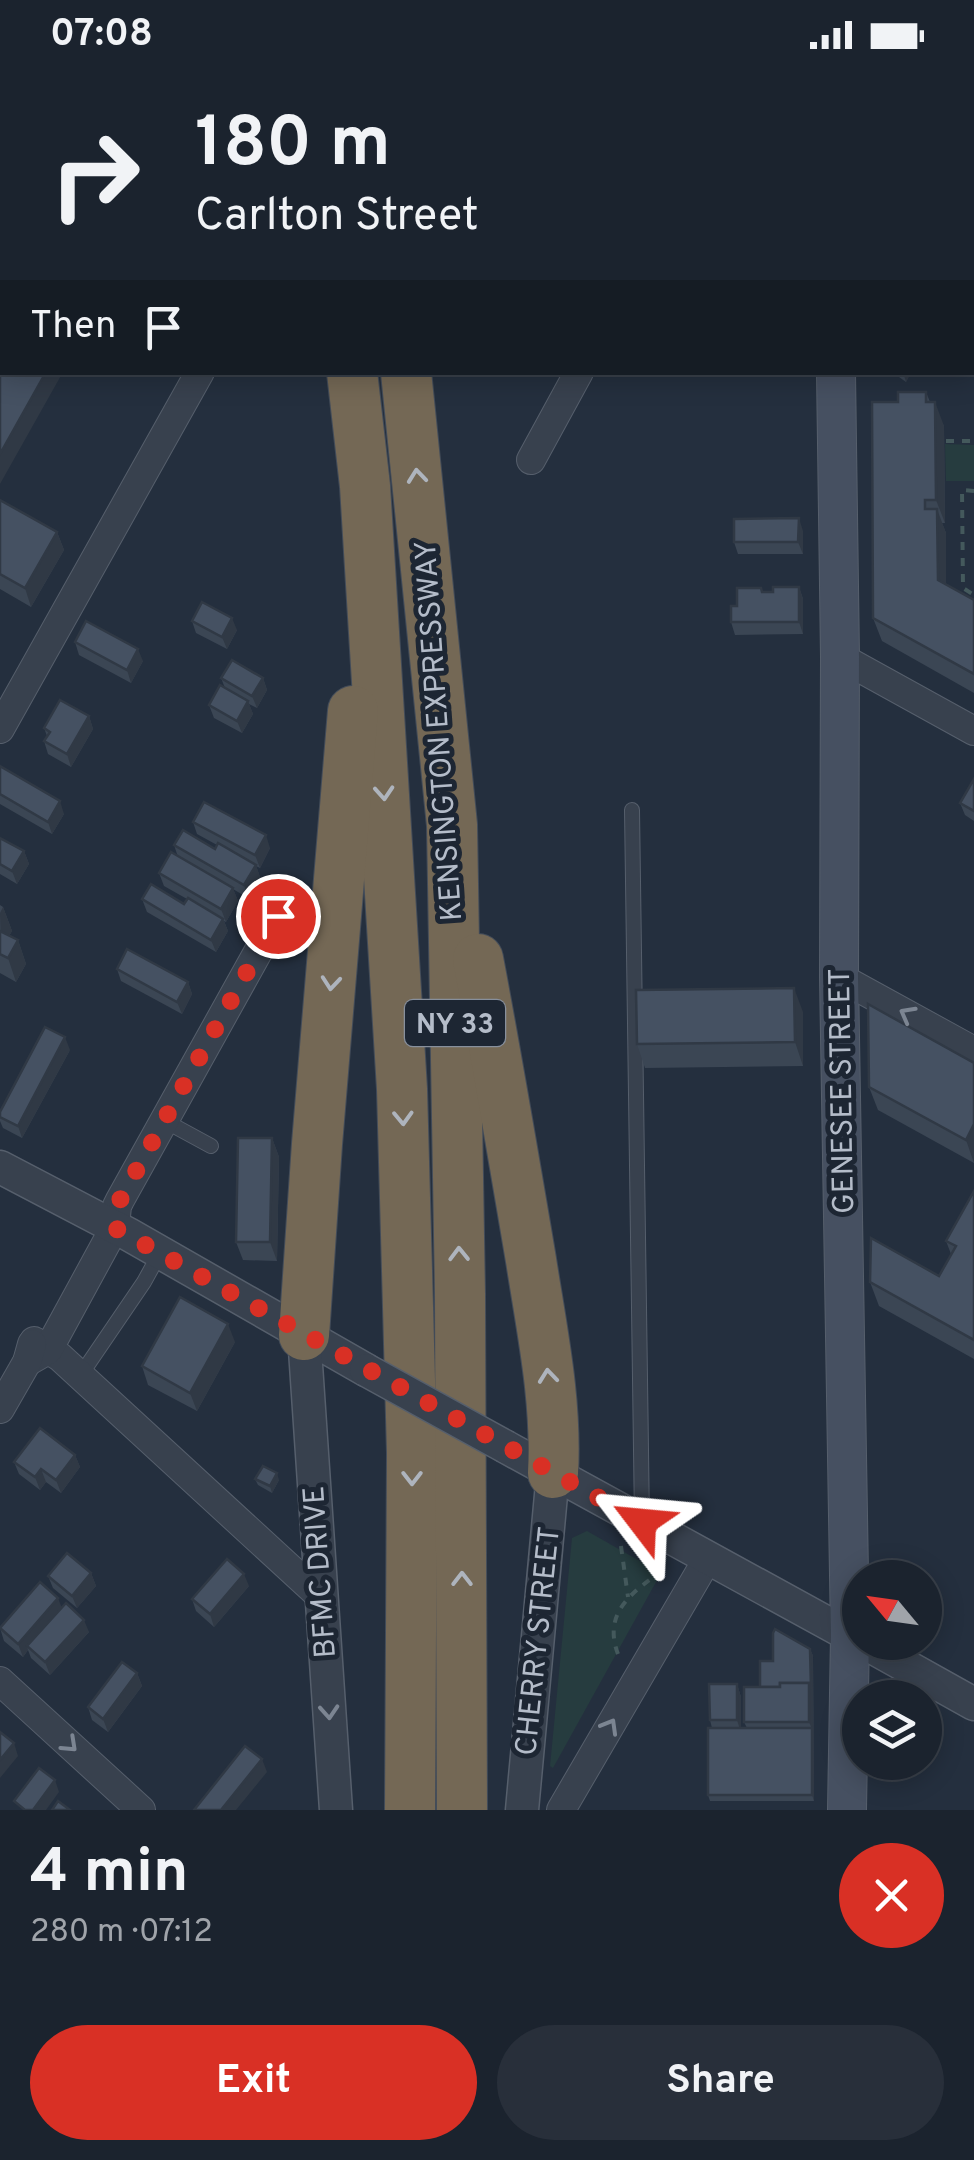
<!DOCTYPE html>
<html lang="en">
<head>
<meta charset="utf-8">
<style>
  :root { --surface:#1b232e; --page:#282f3a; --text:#f1f3f6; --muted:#a0a4aa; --line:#39404a; --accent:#d93025 }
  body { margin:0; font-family:Overpass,sans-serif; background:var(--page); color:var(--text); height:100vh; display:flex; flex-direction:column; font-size:38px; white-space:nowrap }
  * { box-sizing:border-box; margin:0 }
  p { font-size:32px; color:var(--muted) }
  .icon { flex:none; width:55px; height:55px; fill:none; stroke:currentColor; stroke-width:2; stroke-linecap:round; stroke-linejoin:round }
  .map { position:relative; height:1740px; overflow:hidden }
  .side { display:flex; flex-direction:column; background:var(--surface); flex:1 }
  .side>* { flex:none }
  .hud { position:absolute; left:0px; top:0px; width:975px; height:305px; box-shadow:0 5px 25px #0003,0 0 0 2px var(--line); background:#1b232e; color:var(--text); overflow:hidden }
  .needle { width:65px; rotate:299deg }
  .tools { position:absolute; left:842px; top:1490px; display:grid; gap:20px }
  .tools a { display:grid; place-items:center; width:100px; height:100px; border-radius:50%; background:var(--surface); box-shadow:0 5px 25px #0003,0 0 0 2px var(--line); font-size:50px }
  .pin { position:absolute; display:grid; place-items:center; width:85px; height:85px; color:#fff; margin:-42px; border:5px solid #fff; border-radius:50%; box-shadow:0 2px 10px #0007 }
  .me { position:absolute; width:110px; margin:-55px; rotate:299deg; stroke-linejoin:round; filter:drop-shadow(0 0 8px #0008) }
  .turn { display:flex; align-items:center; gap:35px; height:210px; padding:0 30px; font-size:45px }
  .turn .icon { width:130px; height:130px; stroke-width:2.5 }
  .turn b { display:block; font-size:70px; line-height:85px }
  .then { display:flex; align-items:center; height:95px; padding:0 30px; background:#0003; gap:20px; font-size:38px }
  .round { display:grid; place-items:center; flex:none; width:105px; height:105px; border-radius:52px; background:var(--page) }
  .summary { display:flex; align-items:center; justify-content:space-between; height:170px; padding:0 30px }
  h1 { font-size:60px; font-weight:700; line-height:75px }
  .cta { display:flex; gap:20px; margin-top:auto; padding:20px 30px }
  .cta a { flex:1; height:115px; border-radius:60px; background:var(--accent); color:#fff; font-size:40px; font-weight:700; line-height:115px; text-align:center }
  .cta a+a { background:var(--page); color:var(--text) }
  .status { display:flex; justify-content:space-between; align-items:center; height:70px; padding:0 50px; background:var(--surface); direction:ltr }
  .status svg { height:28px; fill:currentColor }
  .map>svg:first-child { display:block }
  .green { fill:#263c3f }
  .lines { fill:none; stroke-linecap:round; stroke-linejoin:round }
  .service-casing { stroke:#565f6c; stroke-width:16 }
  .minor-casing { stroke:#565f6c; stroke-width:30 }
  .tertiary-casing { stroke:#565f6c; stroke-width:35 }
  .secondary-casing { stroke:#565f6c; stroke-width:40 }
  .motorway-casing { stroke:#434c59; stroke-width:52 }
  .path { stroke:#44595c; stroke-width:4; stroke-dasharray:8 8; stroke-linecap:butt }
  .service { stroke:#38414e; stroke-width:14 }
  .minor { stroke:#38414e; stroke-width:28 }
  .tertiary { stroke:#38414e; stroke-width:32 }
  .secondary { stroke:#465061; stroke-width:38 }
  .motorway { stroke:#746855; stroke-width:50 }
  .tertiary-bridge-casing { stroke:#565f6c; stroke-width:35; stroke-linecap:butt }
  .tertiary-bridge { stroke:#38414e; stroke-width:32 }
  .wall { fill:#3b4654 }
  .shaded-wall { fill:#303945 }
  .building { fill:#455162; stroke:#303945; stroke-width:2.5 }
  .oneway { stroke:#aeb4bd }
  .oneway2 { stroke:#7c8592 }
  .route { stroke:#d93025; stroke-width:18; stroke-dasharray:0 32.4 }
  .labels { text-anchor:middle; stroke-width:10; stroke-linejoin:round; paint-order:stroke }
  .shield { fill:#1d2633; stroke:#878f9c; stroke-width:2.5 }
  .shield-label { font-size:28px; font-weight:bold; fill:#b4bcc9 }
  .street-label { font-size:30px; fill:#b4bcc9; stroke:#1d2633 }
</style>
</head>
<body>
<div class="status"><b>07:08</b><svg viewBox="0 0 49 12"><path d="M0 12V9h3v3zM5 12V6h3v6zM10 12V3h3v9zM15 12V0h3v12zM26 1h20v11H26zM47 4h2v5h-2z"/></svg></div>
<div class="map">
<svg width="974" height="1740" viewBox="0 0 974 1740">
  <rect width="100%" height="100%" fill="#242f3e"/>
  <!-- green -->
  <g class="green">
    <path d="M945,374L974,375V411H946Z"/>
    <path d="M587,1461L661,1503L553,1698L550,1696L572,1468Z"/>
  </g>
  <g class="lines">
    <!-- service casing -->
    <g class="service-casing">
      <g id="service">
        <path d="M632,740L642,1451"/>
        <path d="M165,1051L211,1076"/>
        <path d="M80,1306L144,1212L160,1183"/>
      </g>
    </g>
    <!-- minor casing -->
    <g class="minor-casing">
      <g id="minor">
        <path d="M620,0L625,2"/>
        <path d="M744,2L745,0"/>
        <path d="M972,263L974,264"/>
        <path d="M531,390L579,302"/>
        <path d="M840,587L974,661"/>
        <path d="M0,659L200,302"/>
        <path d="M839,907L974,981"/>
        <path d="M34,1271L60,1287L320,1526"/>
        <path d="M27,1292L48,1280L115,1157L117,1136L120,1130L278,846"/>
        <path d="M0,1339L27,1292L32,1274"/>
        <path d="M0,1611L141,1740"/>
        <path d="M561,1740L708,1488"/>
      </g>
    </g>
    <!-- tertiary casing -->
    <g class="tertiary-casing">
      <g id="tertiary">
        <path d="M0,1097L128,1164L366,1300"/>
        <path d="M304,1265L336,1740"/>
        <path d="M506,1377L860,1571"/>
        <path d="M863,1572L974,1634"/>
        <path d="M522,1740L553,1403"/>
      </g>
    </g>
    <!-- secondary casing -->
    <g class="secondary-casing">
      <g id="secondary">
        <path d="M833,0V2"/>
        <path d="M836,302L840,587L839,907L850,1565L847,1740"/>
      </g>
    </g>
    <!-- motorway casing -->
    <g class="motorway-casing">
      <g id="motorway">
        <path d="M318,0V2"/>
        <path d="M369,0V2"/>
        <path d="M352,302L365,416L402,1019L412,1383L410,1740"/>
        <path d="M406,302L452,755L460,1224L462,1740"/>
        <path d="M478,889C497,989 514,1090 531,1190C542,1261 557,1331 553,1403"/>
        <path d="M304,1265L317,1074L353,641"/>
      </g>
    </g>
    <!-- path -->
    <g class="path">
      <path d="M446,0L447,2"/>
      <path d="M946,371H974"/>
      <path d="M974,421L962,420L963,518L974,525"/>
      <path d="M621,1476L628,1527"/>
      <path d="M618,1584C602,1542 633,1522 663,1500"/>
    </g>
    <!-- service -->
    <use href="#service" class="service"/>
    <!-- minor -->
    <use href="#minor" class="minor"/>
    <!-- tertiary -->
    <use href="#tertiary" class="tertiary"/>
    <!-- secondary -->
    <use href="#secondary" class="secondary"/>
    <!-- motorway -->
    <use href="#motorway" class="motorway"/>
    <!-- tertiary-bridge casing -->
    <g class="tertiary-bridge-casing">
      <path id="tertiary-bridge" d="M366,1300L506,1377"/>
    </g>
    <!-- tertiary-bridge -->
    <use href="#tertiary-bridge" class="tertiary-bridge"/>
  </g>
  <!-- wall -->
  <g class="wall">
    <path d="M892,302H911L906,312Z"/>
    <path d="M926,322L930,332L944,356L945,453H942L946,463V515L974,530V623L882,571L873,548L898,332Z"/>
    <path d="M0,430L57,462L64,480L31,537L0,519Z"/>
    <path d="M803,461V484H738L734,472Z"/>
    <path d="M799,517L803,529V564L735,565L731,552L737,536L761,518L763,522H773Z"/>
    <path d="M192,551L237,560L227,579L196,563Z"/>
    <path d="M75,572L143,591L131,613L79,585Z"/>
    <path d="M221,608H263L267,620L257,638L249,634L253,644L242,663L214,648L209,635L225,618Z"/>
    <path d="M89,646L93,659L71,697L48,684L44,671L47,666L44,658Z"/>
    <path d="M0,696L64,744L52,764L0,734Z"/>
    <path d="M974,709V751L965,745L960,733Z"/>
    <path d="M193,752L270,778L260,798L256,796L260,807L248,828L233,819L238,831L226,852L224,851L228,861L216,882L147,842L142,829L184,834L187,829L164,816L159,803L178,787L174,775L215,779L217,775L197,764Z"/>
    <path d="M0,768L24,781L29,794L17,814L0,804Z"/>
    <path d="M0,835L3,837L12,861L9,866L18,870L26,894L16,912L0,903Z"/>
    <path d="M117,899L188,912L192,924L182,944L121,911Z"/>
    <path d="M803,942V996L645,998L637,974Z"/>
    <path d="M70,980L22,1068L3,1058L0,1051V1042Z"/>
    <path d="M974,993V1093L878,1040L869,1017Z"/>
    <path d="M272,1068L279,1087L277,1191L243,1190L236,1172Z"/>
    <path d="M974,1121V1289L879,1236L870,1212L939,1206L951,1184L946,1171Z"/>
    <path d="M235,1272L197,1341L148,1315L142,1296Z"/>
    <path d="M75,1385L80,1397L61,1423L46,1412L40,1420L19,1404L14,1392Z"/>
    <path d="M255,1409L279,1410L272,1423L258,1415Z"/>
    <path d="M91,1503L96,1516L77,1538L53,1518L48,1506Z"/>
    <path d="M249,1516L214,1557L196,1541L192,1529Z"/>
    <path d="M62,1537L89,1562L50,1605L31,1588L28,1580L23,1587L4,1571L0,1558Z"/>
    <path d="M810,1579L813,1586L814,1731H710L708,1725L712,1658L710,1650L737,1614L741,1627V1658H747L744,1652L773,1591Z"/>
    <path d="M137,1603L142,1616L108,1662L92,1650L88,1637Z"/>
  </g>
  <!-- shaded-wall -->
  <g class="shaded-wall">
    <path d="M0,182L2,188V198L0,202Z"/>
    <path d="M46,302H63L0,414V384Z"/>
    <path d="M903,302H911L906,312Z"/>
    <path d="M935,332L944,356L945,453L936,430Z"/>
    <path d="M937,439L946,463V534L938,510Z"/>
    <path d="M799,448L803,461V484L798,472Z"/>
    <path d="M57,462L64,480L31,537L25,518Z"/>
    <path d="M799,517L803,529V564L799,552Z"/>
    <path d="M232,548L237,560L227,579L222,567Z"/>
    <path d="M138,579L143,591L131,613L127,600Z"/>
    <path d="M263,608L267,620L257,638L252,626Z"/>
    <path d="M248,631L253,644L242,663L237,651Z"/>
    <path d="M89,646L93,659L71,697L67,684Z"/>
    <path d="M60,731L64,744L52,764L48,752Z"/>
    <path d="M266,765L270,778L260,798L255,785Z"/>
    <path d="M24,781L29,794L17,814L12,801Z"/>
    <path d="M256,795L260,807L248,828L244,815Z"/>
    <path d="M233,818L238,831L226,852L221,839Z"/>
    <path d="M3,837L12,861L1,880L0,843Z"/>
    <path d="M223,849L228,861L216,882L211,870Z"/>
    <path d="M18,870L26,894L16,912L8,888Z"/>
    <path d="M188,912L192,924L182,944L177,932Z"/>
    <path d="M794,918L803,942V996L795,972Z"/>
    <path d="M65,967L70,980L22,1068L18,1056Z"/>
    <path d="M974,1054V1093L966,1070Z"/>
    <path d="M272,1068L279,1087L277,1191L270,1172Z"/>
    <path d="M228,1254L235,1272L197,1341L190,1323Z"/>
    <path d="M75,1385L80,1397L61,1423L56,1410Z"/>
    <path d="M41,1399L46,1412L40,1420L35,1407Z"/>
    <path d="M277,1403L279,1410L272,1423L270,1416Z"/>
    <path d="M91,1503L96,1516L77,1538L72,1526Z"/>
    <path d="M244,1504L249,1516L214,1557L210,1544Z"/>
    <path d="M58,1528L63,1541L27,1576L28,1580L23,1587L18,1574Z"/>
    <path d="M84,1550L89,1562L50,1605L45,1592Z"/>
    <path d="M810,1579L813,1586L814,1731L812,1725V1659L809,1652Z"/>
    <path d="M137,1603L142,1616L108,1662L103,1649Z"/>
    <path d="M737,1614L741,1627V1663L737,1650Z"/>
    <path d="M14,1673L18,1686L0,1708V1690Z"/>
    <path d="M262,1689L267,1702L236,1740H221Z"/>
    <path d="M55,1710L59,1722L46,1740H33Z"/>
  </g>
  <!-- building -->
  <g class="building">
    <path d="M0,49L2,51V178L0,177Z"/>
    <path d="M2,285V302H46L0,384V289Z"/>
    <path d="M898,322H926V332H935L936,430H925V439H937L938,510L974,530V604L873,548L872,332H898Z"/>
    <path d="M0,430L57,462L25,518L0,504Z"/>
    <path d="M799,448L798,472H734V449Z"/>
    <path d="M773,517H799V552H731V536H737V518H761L762,522H773Z"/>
    <path d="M202,532L232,548L222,567L192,551Z"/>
    <path d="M86,551L138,579L127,600L75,572Z"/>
    <path d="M232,590L263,608L252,626L221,608Z"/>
    <path d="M220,615L248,631L237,651L209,635Z"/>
    <path d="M60,630L89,646L67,684L44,671L50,662L44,658Z"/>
    <path d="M0,696L60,731L48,752L0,724Z"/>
    <path d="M974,709V741L960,733Z"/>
    <path d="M204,732L266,765L255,785L193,752Z"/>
    <path d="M183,760L215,779L218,773L256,795L244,815L174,775Z"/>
    <path d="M0,768L24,781L12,801L0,794Z"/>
    <path d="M171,782L233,818L221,839L159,803Z"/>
    <path d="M151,814L184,834L188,828L223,849L211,870L142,829Z"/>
    <path d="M0,861L18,870L8,888L0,884Z"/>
    <path d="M127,879L188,912L177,932L117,899Z"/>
    <path d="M794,918L795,972L637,974L636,920Z"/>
    <path d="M868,934L974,993V1054L966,1070L869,1017Z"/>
    <path d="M45,957L65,967L18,1056L0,1047V1042Z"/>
    <path d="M238,1068H272L270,1172H236Z"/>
    <path d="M974,1121V1270L870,1212L871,1168L939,1206L956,1176L946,1171Z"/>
    <path d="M180,1227L228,1254L190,1323L142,1296Z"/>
    <path d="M40,1358L75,1385L56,1410L41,1399L35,1407L14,1392Z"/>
    <path d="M263,1396L277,1403L270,1416L255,1409Z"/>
    <path d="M67,1483L91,1503L72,1526L48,1506Z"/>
    <path d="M227,1489L244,1504L210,1544L192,1529Z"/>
    <path d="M40,1512L58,1528L18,1574L0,1558Z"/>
    <path d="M66,1533L84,1550L45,1592L27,1576Z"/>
    <path d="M775,1559L810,1579L811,1619L809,1613H780V1617H760V1591H773V1563Z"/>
    <path d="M122,1592L137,1603L103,1649L88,1637Z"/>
    <path d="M780,1613H809V1652H744V1617H780Z"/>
    <path d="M709,1614H737V1650H710Z"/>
    <rect x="708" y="1658" width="104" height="67"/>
    <path d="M0,1662L14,1673L0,1690Z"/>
    <path d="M245,1676L262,1689L221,1740H194Z"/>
    <path d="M39,1698L55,1710L33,1740H25L14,1731Z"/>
    <path d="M58,1731L70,1740H52Z"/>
  </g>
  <!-- one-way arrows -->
  <defs><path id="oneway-chevron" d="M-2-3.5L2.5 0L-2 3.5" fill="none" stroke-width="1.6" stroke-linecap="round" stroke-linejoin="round" transform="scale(2.5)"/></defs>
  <g class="oneway">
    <use href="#oneway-chevron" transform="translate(417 406) rotate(-96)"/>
    <use href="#oneway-chevron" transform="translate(384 723) rotate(86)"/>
    <use href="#oneway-chevron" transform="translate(331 913) rotate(95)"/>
    <use href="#oneway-chevron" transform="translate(403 1048) rotate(88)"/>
    <use href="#oneway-chevron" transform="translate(459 1184) rotate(-91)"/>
    <use href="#oneway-chevron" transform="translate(548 1306) rotate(-96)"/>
    <use href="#oneway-chevron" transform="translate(412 1408) rotate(90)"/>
    <use href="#oneway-chevron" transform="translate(462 1509) rotate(-90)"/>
  </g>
  <g class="oneway2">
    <use href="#oneway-chevron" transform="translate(907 944) rotate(-151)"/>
    <use href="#oneway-chevron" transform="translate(329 1642) rotate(86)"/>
    <use href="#oneway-chevron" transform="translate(610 1656) rotate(-60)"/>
    <use href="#oneway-chevron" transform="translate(70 1675) rotate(43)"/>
  </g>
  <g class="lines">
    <!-- route -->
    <path class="route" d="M278,846L120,1130L117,1136L115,1158L642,1452"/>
  </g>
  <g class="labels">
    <!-- shield labels -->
    <rect class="shield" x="405" y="930" width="100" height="46" rx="8"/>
    <g class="shield-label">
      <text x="455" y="963">NY 33</text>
    </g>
    <!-- street labels -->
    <g class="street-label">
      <text transform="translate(438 661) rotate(-94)" y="10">KENSINGTON EXPRESSWAY</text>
      <text transform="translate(841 1021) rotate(-91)" y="10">GENESEE STREET</text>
      <text transform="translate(319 1502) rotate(-94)" y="10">BFMC DRIVE</text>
      <text transform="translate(537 1571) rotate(-84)" y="10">CHERRY STREET</text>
    </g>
  </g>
</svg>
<div class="tools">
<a><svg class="needle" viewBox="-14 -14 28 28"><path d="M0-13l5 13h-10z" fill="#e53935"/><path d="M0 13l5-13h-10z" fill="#a0a4aa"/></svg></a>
<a><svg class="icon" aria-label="layers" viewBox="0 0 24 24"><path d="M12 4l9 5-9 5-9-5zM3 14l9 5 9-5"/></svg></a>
</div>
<div class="pin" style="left:278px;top:846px;background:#d93025"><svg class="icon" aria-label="arrive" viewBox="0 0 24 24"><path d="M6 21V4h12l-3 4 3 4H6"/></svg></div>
<svg class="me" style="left:642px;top:1452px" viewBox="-20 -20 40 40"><path d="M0-17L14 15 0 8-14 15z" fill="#d93025" stroke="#fff" stroke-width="4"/></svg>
<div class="hud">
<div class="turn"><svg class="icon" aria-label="right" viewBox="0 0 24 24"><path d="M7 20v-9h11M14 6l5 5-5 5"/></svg><div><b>180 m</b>Carlton Street</div></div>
<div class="then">Then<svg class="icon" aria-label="arrive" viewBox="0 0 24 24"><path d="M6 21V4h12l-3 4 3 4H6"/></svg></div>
</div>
</div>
<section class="side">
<div class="summary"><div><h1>4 min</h1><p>280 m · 07:12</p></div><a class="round" style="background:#d93025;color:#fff"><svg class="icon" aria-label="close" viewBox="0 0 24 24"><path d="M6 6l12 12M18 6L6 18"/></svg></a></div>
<div class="cta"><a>Exit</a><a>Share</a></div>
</section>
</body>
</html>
